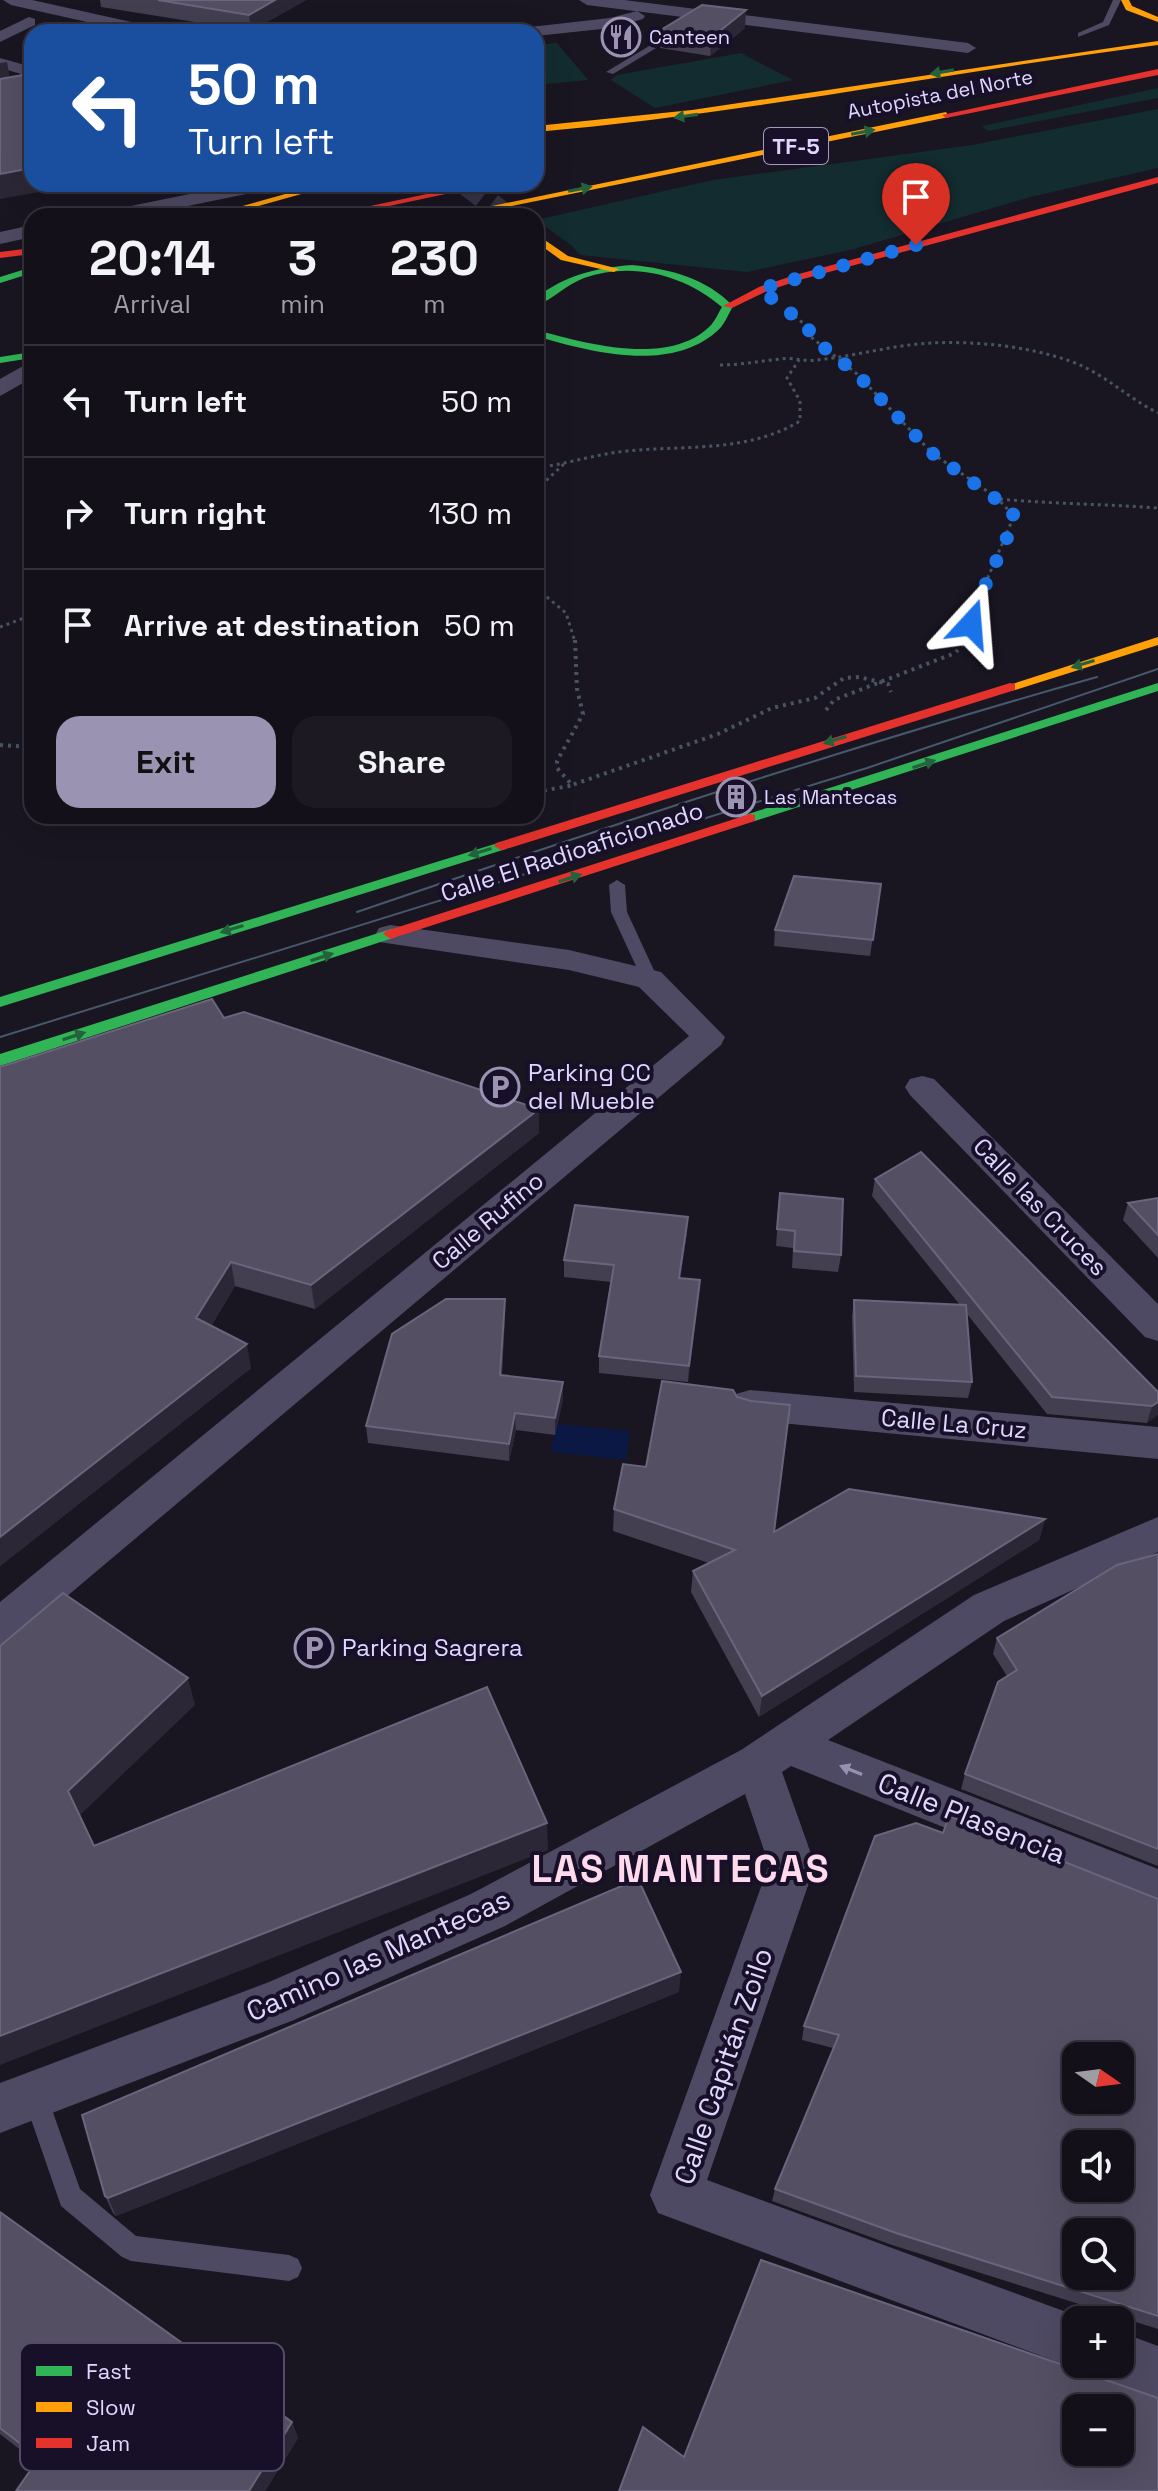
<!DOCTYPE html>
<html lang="en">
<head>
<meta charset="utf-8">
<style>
  :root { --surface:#13101a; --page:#1c1923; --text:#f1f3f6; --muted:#9d9da2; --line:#323039; --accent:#9a93b2 }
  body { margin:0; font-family:"Space Grotesk",sans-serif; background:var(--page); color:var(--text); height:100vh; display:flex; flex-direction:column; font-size:30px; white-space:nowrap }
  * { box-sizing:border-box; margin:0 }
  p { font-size:26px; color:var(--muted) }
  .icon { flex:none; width:44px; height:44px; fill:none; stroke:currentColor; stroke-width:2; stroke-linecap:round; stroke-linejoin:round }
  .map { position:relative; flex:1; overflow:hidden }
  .drawer { position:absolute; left:24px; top:208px; width:520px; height:616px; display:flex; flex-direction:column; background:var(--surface); border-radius:24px; box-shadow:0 8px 32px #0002,0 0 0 2px var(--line) }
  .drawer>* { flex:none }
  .guide { position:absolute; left:24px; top:24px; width:520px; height:168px; border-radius:24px; box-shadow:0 8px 32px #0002,0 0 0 2px var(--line); background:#1a4fa0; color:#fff; overflow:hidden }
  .needle { width:52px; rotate:104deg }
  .tools { position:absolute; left:1062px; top:2042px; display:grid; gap:16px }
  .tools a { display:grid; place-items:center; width:72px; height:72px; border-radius:16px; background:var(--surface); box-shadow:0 8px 32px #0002,0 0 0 2px var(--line); font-size:40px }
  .pin { position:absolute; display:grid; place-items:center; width:68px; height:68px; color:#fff; margin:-82px -34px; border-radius:50% 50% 50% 0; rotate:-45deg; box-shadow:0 0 8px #0007 }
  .pin .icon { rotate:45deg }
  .me { position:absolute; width:88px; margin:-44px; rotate:19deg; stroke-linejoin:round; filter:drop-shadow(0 0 6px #0008) }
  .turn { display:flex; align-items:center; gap:28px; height:168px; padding:0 32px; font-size:36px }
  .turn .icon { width:104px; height:104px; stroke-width:2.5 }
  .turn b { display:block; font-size:56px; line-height:68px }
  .eta { display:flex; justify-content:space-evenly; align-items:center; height:136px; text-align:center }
  .eta b { font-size:48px; font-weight:800; line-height:56px }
  .primary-button { display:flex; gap:16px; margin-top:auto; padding:16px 32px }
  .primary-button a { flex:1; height:92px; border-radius:24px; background:var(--accent); color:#111; font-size:32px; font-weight:800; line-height:92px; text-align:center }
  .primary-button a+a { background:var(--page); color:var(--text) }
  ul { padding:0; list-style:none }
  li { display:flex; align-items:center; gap:24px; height:112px; padding:0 32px; border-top:2px solid var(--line) }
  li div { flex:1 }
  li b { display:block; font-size:30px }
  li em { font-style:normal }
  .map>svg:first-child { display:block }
  .green { fill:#132c30 }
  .water { fill:#0b1844 }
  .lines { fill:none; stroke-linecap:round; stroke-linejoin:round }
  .secondary-tunnel { stroke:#373343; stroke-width:22; stroke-dasharray:22 11; stroke-linecap:butt }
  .path-far1 { stroke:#495463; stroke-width:3; stroke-dasharray:3 4; stroke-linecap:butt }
  .path { stroke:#495463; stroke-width:4; stroke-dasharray:3 5; stroke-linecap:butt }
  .lane { fill:#4f4a63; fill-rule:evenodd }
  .street { fill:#4f4a63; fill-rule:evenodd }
  .fast { fill:#30b455; fill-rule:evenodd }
  .slow { fill:#ff9f0a; fill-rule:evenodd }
  .jam { fill:#e5322d; fill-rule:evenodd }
  .tram { stroke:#47586d; stroke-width:2 }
  .wall { fill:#443e51 }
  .shaded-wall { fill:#2c2736 }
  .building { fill:#554f64; stroke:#6a647c; stroke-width:2; fill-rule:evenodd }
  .oneway { fill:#24623e }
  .oneway2 { fill:#9890b1 }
  .route { stroke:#1a73e8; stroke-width:14; stroke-dasharray:0 25.2 }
  .labels { text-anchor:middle; stroke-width:8; stroke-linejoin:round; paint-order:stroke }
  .far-poi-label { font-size:20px; fill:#e0d7ff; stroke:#171028; text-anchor:start }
  .far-street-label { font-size:20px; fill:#e0d7ff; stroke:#171028 }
  .shield { fill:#171028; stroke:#a49bbe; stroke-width:2 }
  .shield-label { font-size:22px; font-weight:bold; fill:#e0d7ff }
  .street-label { font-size:24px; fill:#e0d7ff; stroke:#171028 }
  .poi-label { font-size:24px; fill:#e0d7ff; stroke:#171028; text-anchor:start }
  .near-street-label { font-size:28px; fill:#e0d7ff; stroke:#171028 }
  .near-district-label { font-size:38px; font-weight:bold; letter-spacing:2px; fill:#ffd9ec; stroke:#171028 }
  .key { fill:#171028; stroke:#534c68; stroke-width:2 }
  .key-label { font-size:22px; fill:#e0d7ff }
</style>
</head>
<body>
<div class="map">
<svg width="1158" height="2491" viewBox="0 0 1158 2491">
  <rect width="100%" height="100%" fill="#191622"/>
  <!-- green -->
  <g class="green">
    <path d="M557,43L588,80L536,85V45Z"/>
    <path d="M741,53L793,80L655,108L611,80L617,75Z"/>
    <path d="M1158,88V98L988,131L982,126Z"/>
    <path d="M1158,109V168L1030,197L854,249L747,272L580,255L571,245L536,220L713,180L972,145Z"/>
  </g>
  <!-- water -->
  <path class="water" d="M557,1424L630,1431L626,1460L551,1452Z"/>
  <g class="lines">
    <!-- secondary-tunnel -->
    <path class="secondary-tunnel" d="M465,184L507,216"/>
    <!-- path-far1 -->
    <g class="path-far1">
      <path d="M789,312L808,327L811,337L857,374L932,453L997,498L1014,516L978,601L967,642"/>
      <path d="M720,365C741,365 760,361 780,359C792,357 805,362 817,360C855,356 893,345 931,343C977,341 1027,346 1070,361C1104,373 1126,397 1158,413"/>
      <path d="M536,468C567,464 596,454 627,451C686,445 747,453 800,421V401L787,378L799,360"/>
      <path d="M536,490L564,464"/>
      <path d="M1000,499C1053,504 1105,504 1158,508"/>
      <path d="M536,588L566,613L575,642"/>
      <path d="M0,627L32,615"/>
    </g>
    <!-- path -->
    <g class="path">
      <path d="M575,640L577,689L583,714L557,761V768L572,785L718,734L772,708L815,698L844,678L859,677L888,684L891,692"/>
      <path d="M826,710L834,700L955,653L967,640"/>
      <path d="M0,745L32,747"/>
      <path d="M536,792L574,785"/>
    </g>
    <!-- lane -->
    <g class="lane">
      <path d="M1113,0H1121L1109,25L1078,37V33L1103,22Z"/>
      <path d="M679,28L686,30L613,74L606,72Z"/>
      <path d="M617,880L625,885L627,912L658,979L656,983L650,984L642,979L611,912L609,885Z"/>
      <path d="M35,2084L44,2087L80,2189L136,2236L289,2255L298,2259L302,2268L298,2277L289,2281L131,2261L122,2257L61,2206L23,2096L26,2087Z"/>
    </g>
    <!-- street -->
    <g class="street">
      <path d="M3,0H32L154,27L162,32H132L11,5Z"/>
      <path d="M579,0H624L968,43L976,48L968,53L587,5Z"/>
      <path d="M637,11L645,16L643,19L611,28L536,36V32H522L530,27L610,18Z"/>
      <path d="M29,17L35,19V25L0,42V31Z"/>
      <path d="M0,58L32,67V77L0,68Z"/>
      <path d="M239,184H275L266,190L139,216H101L111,210Z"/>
      <path d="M32,225V237L0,244V232Z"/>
      <path d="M32,361V378L0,396V379Z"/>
      <path d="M390,925L569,950L661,972L725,1037L721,1045L15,1640L0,1645V1602L689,1036L639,987L569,970L379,942L375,935L379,928Z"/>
      <path d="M922,1076L934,1079L1158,1304V1341L1145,1337L910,1095L905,1087L910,1079Z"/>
      <path d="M750,1390L1158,1427V1459L750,1420L736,1416L731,1405L736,1394Z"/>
      <path d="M1158,1517V1552L1004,1621L828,1740L1158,1869V1913L791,1766L782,1772L815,1865L707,2180L1088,2320H1076V2364H1088L1076,2369L658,2213L650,2195L769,1865L745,1794L505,1926L294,2020L0,2133V2083L269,1982L471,1894L741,1750L974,1595Z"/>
      <path d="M1120,2332L1158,2346V2400L1101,2378L1095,2364H1120Z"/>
    </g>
    <!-- fast -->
    <g class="fast">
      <path d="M632,265C670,269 706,278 733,306C728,315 724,326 716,332C669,373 590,352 536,336V330C585,343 667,367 709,327C715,322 718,313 722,307C684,275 633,261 584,278C566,285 553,299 536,306V298C565,275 596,268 632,265Z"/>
      <path d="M32,267V273L0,283V277Z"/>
      <path d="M32,352V358L0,363V357Z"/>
      <path d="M1158,683V691L755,821H745L743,818L745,815Z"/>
      <path d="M501,842L508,846L506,849L0,1007V997Z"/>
      <path d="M391,929L399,934L396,937L0,1066V1054Z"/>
    </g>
    <!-- slow -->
    <g class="slow">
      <path d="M1121,0H1129L1132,6L1158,17V22L1126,10Z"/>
      <path d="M1158,41V45C950,72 745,114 536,132V126L692,110Z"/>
      <path d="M946,112L949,117L463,216H444Z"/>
      <path d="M321,184H337L223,216H207Z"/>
      <path d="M536,234L568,256L619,269L614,272L561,260L536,242Z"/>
      <path d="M1158,637V645L1015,690L1010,691L1003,687Z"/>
    </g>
    <!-- jam -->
    <g class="jam">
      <path d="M1158,69V75L946,118L942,115Z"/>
      <path d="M1158,177V183L803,279L767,291L732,308L723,306L759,287L795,275Z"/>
      <path d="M474,184L488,185L342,216H323Z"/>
      <path d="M32,248V254L0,258V252Z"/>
      <path d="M1010,683L1015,684V690L506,849L501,850L494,846L496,843Z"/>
      <path d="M750,814L755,815V821L396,937L391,939L383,934L386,931Z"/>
    </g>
    <!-- tram -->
    <g class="tram">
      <path d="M357,912C602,828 848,747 1097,677"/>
      <path d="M0,1037L867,768L1158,669"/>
    </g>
  </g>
  <!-- wall -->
  <g class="wall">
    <path d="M100,0H306L251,31L101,7Z"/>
    <path d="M745,28L710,56L660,48L661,30Z"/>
    <path d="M881,884L870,956L774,946L775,930Z"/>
    <path d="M224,1018L539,1109V1133L315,1309L235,1286L211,1326L251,1368L0,1566V1067Z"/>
    <path d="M875,1179L1158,1392L1147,1423L1047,1414L967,1314L972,1382L968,1398L854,1392L852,1316L854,1300L960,1305L872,1196Z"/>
    <path d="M780,1193L841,1255L838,1272L792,1268L793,1248L776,1246Z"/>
    <path d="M1158,1198V1258L1123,1220L1128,1203Z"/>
    <path d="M687,1233L680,1278L700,1280L688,1382L599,1373V1356L611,1282L564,1277V1260Z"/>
    <path d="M505,1299V1316L502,1375L563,1399L555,1435L516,1430L509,1461L368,1443L366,1426Z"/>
    <path d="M614,1509L774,1532L1045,1519L1039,1540L759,1717L691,1592L693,1571L709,1563L613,1531Z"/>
    <path d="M1158,1554V1866L961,1789L965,1774L1007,1676L993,1654L997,1638Z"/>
    <path d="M943,1833L1158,1899V2329L892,2245L772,2201L775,2189L833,2048L802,2040L804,2026Z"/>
    <path d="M679,1992L116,2216L113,2213L105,2196Z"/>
    <path d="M0,2212L292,2422L298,2438L265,2491H16L36,2462L0,2434Z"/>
  </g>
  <!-- shaded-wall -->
  <g class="shaded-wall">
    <path d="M275,0H306L251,31L249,15Z"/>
    <path d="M746,10L745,28L710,56L711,38Z"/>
    <path d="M7,62L11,84L0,87V63Z"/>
    <path d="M32,168V184H84L0,199V174Z"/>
    <path d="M539,1109V1133L315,1309L311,1285Z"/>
    <path d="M688,1217L687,1233L678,1295L679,1278Z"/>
    <path d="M231,1262L235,1286L201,1342L196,1318Z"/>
    <path d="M700,1280L699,1297L688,1382L689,1366Z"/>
    <path d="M505,1299V1316L500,1391V1375Z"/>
    <path d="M247,1344L251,1368L0,1566V1537Z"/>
    <path d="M563,1382V1399L555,1435V1418Z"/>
    <path d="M1158,1402V1415L1147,1423L1152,1406Z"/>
    <path d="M515,1413L516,1430L509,1461V1444Z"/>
    <path d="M1045,1519L1039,1540L759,1717L762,1696Z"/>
    <path d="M188,1678L195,1705L78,1817L68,1791Z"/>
    <path d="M547,1823L548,1850L0,2065V2036Z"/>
    <path d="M681,1972L679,1992L116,2216L108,2198Z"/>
    <path d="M292,2422L298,2438L265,2491H249Z"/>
  </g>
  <!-- building -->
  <g class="building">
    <path d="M158,0H275L249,15Z"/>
    <path d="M702,5L746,10L711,38L661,30Z"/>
    <path d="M31,69L32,168L0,174V79L28,74Z"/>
    <path d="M794,876L881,884L873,940L775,930Z"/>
    <path d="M212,999L224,1018L244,1012L539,1109L311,1285L231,1262L196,1318L247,1344L0,1537V1067Z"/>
    <path d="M921,1152L1158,1392V1402L1152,1406L1052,1397L875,1179Z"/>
    <path d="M780,1193L843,1199L841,1255L794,1251L795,1231L777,1229Z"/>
    <path d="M1158,1198V1235L1128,1203Z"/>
    <path d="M575,1205L688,1217L679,1278L700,1280L689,1366L599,1356L614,1265L564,1260Z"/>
    <path d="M446,1299H505L500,1375L563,1382L555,1418L515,1413L509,1444L366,1426L392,1334Z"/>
    <path d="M854,1300L966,1305L972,1382L856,1376Z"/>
    <path d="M662,1381L733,1390L737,1397L751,1401L790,1405L774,1532L849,1489L1045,1519L762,1696L693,1571L735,1550L614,1509L623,1464L646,1467Z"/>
    <path d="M1158,1554V1849L965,1774L998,1682L1017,1670L997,1638L1117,1565Z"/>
    <path d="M63,1593L188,1678L68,1791L94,1846L487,1687L547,1823L0,2036V1646Z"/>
    <path d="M949,1816L1158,1899V2316L896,2233L775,2189L839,2035L804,2026L875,1836L916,1823L943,1833ZM1076,2056H1120V2100H1076ZM1076,2144H1120V2188H1076ZM1076,2232H1120V2276H1076Z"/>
    <path d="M638,1879L681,1972L108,2198L105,2196L82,2115Z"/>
    <path d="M0,2212L292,2422L249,2491H16L39,2458L0,2428Z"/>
    <path d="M761,2260L1158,2398V2491H619L643,2427L684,2457ZM1076,2408H1120V2452H1076Z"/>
  </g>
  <!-- one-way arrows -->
  <defs><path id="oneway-solid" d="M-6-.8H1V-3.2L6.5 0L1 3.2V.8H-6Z" transform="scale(2)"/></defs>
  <g class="oneway">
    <use href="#oneway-solid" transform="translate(942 72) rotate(170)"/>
    <use href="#oneway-solid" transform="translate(686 116) rotate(172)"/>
    <use href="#oneway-solid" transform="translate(863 132) rotate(-11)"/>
    <use href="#oneway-solid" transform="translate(580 189) rotate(-11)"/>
    <use href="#oneway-solid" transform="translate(1083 664) rotate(163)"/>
    <use href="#oneway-solid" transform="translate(835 740) rotate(163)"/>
    <use href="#oneway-solid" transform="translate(924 764) rotate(-18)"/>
    <use href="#oneway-solid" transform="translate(480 852) rotate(163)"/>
    <use href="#oneway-solid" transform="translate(570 878) rotate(-18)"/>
    <use href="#oneway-solid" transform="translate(232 929) rotate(163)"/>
    <use href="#oneway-solid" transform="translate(322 957) rotate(-18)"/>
    <use href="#oneway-solid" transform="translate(74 1036) rotate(-18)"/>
  </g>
  <use class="oneway2" href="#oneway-solid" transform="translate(851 1770) rotate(-158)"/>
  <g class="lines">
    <!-- route -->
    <path class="route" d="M916,245L760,289L808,327L811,337L857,374L932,453L1010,509L1014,516L1011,529L978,601L971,624"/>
  </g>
  <!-- icons -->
  <defs>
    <g id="restaurant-ring" transform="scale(2)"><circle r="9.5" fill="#171028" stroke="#9a93b2" stroke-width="1.5"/><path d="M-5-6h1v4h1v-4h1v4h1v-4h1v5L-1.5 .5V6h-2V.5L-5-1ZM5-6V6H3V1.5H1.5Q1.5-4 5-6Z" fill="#9a93b2"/></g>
    <g id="building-ring" transform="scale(2)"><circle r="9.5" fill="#171028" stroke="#9a93b2" stroke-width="1.5"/><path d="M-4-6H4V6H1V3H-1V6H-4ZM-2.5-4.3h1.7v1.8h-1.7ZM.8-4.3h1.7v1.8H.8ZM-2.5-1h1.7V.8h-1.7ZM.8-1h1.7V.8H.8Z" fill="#9a93b2"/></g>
    <g id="parking-ring" transform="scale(2)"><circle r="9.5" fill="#171028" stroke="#9a93b2" stroke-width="1.5"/><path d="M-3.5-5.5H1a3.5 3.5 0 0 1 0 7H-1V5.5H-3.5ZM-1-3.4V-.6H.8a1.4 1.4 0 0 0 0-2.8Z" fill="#9a93b2"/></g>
  </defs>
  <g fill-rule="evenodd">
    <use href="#restaurant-ring" x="621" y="37"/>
    <use href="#building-ring" x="736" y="797"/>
    <use href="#parking-ring" x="500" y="1087"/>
    <use href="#parking-ring" x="314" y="1648"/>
  </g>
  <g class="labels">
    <!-- far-poi labels -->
    <g class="far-poi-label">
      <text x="649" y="44">Canteen</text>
      <text x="764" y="804">Las Mantecas</text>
    </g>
    <!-- far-street labels -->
    <g class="far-street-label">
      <text transform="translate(940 94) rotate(-11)" y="7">Autopista del Norte</text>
    </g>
    <!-- shield labels -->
    <rect class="shield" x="764" y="128" width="64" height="36" rx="6"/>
    <g class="shield-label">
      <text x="796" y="154">TF-5</text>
    </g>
    <!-- street labels -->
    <g class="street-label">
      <text transform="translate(572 852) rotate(-18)" y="8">Calle El Radioaficionado</text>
      <text transform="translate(1040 1207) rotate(46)" y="8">Calle las Cruces</text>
      <text transform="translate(488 1221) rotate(-40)" y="8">Calle Rufino</text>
      <text transform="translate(954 1424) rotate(5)" y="8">Calle La Cruz</text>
    </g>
    <!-- poi labels -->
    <g class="poi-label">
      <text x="528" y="1081">Parking CC<tspan x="528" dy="28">del Mueble</tspan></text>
      <text x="342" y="1656">Parking Sagrera</text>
    </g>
    <!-- near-street labels -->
    <g class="near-street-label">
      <text transform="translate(972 1818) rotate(22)" y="10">Calle Plasencia</text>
      <text transform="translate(378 1955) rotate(-24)" y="10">Camino las Mantecas</text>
      <text transform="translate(723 2066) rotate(-71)" y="10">Calle Capitán Zoilo</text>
    </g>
    <!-- near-district labels -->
    <g class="near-district-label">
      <text x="681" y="1882">LAS MANTECAS</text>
    </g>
  </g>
  <!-- legend -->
  <rect x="20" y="2343" width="264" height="128" rx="12" class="key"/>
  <rect x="36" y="2366" width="36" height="10" fill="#30b455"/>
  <rect x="36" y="2402" width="36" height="10" fill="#ff9f0a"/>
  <rect x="36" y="2438" width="36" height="10" fill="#e5322d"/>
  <g class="key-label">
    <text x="86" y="2379">Fast</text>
    <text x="86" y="2415">Slow</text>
    <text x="86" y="2451">Jam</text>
  </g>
</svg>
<div class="tools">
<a><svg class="needle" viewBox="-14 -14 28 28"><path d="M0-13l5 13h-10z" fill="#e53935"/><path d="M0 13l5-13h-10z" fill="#9d9da2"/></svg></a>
<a><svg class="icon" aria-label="sound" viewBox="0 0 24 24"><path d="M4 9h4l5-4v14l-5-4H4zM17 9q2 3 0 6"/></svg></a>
<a><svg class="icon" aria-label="search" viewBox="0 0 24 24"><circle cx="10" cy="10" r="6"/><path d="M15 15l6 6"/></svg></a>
<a>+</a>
<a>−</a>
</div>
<div class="pin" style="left:916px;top:245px;background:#d93025"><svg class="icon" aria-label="arrive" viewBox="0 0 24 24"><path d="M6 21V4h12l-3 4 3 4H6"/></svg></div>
<svg class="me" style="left:971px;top:624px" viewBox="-20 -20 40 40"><path d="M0-17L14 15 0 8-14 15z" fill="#1a73e8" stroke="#fff" stroke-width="4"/></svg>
<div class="guide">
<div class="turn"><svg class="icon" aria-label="left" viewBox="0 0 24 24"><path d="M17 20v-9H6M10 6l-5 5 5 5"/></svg><div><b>50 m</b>Turn left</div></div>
</div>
<section class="drawer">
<div class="eta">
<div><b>20:14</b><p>Arrival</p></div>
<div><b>3</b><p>min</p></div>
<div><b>230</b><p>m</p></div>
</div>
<ul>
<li><svg class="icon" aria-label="left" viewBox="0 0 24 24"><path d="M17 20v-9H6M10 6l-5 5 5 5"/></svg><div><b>Turn left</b></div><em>50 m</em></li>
<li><svg class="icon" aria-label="right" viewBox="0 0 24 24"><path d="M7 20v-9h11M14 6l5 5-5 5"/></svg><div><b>Turn right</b></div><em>130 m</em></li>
<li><svg class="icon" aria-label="arrive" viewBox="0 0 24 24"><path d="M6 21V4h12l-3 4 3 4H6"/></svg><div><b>Arrive at destination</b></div><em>50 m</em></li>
</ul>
<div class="primary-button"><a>Exit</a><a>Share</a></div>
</section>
</div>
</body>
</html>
